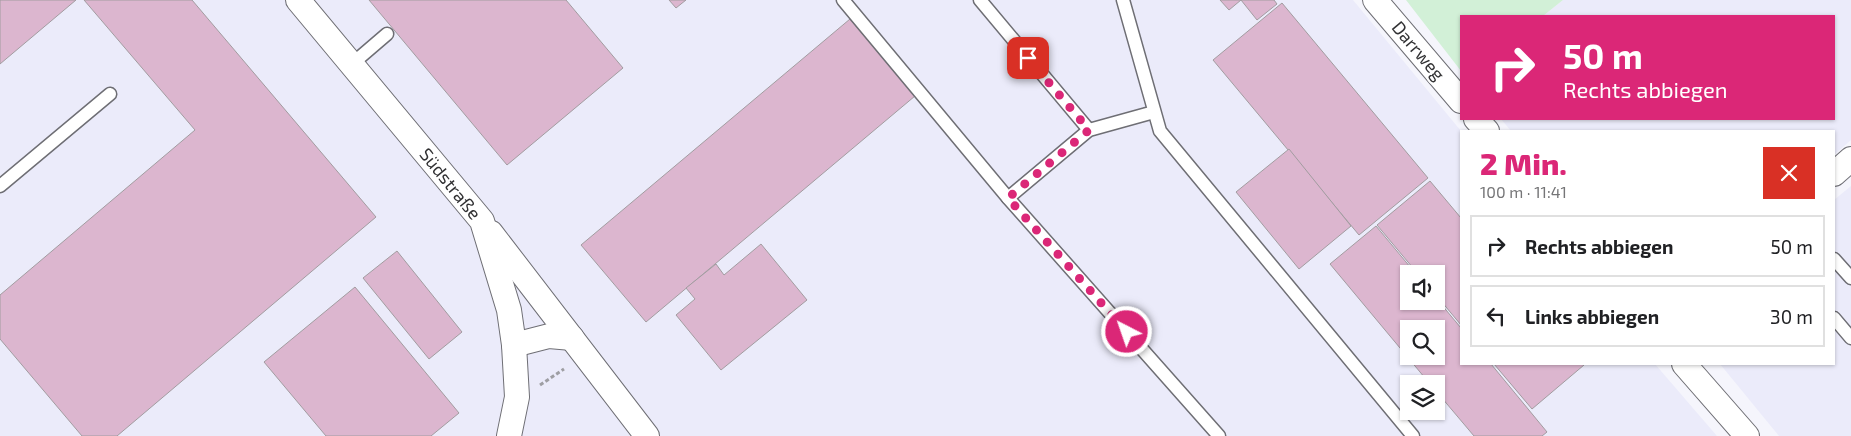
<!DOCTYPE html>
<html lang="de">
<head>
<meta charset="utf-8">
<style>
  :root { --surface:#fff; --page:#f6f6f6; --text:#202124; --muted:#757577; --line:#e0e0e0; --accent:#db2777 }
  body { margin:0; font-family:"Exo 2",sans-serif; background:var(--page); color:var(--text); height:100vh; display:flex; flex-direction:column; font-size:19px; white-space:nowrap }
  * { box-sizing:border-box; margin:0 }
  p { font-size:16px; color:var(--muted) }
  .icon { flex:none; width:28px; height:28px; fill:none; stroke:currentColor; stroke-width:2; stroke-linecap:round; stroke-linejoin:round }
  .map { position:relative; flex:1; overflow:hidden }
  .drawer { position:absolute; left:1460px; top:130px; width:375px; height:235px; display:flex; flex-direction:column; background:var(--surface); border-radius:0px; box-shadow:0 1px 4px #0004 }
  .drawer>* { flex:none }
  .top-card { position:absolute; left:1460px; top:15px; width:375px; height:105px; border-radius:0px; box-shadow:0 1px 4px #0004; background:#db2777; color:#fff; overflow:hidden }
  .tools { position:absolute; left:1400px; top:265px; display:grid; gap:10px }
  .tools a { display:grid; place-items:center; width:45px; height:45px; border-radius:0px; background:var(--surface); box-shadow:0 1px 4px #0004; font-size:25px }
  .pin { position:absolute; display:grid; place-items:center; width:42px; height:42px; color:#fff; margin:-21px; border-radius:10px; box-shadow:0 2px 8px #0006 }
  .me { position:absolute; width:55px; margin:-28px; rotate:319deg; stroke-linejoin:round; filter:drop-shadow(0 0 4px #0008) }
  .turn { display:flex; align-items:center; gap:18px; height:105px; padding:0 20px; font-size:22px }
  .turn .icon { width:65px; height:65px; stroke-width:2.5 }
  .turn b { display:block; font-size:35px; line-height:42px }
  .round { display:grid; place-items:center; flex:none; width:52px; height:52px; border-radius:0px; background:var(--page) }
  .headline { display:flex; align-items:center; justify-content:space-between; height:85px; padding:0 20px }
  h1 { font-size:30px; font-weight:800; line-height:38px; color:var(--accent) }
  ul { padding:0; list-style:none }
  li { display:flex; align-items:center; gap:15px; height:62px; margin:0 10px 8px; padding:0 10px; border:2px solid var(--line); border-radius:0px }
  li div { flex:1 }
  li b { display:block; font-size:19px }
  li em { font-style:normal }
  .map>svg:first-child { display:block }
  .built { fill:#ebebfa; fill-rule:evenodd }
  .green { fill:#d2f0d7 }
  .building { fill:#dcb6cf; stroke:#a29ca0; fill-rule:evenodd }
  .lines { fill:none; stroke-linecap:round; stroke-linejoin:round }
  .lane-casing { stroke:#6e6e74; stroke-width:15 }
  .street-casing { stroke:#6e6e74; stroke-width:26 }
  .path { stroke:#9e9ea3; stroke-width:3; stroke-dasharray:4 2.5; stroke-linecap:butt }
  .lane { stroke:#fff; stroke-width:12 }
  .street { stroke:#fff; stroke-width:24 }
  .route { stroke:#db2777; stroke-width:9; stroke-dasharray:0 16.2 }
  .labels { text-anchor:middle; stroke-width:4; stroke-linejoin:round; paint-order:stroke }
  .street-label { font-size:18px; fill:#313133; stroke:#fff }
</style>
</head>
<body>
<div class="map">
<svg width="1851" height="436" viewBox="0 0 1851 436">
  <rect width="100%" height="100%" fill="#f5f5fc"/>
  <!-- built -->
  <g class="built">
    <path d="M0,0H1353L1461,131V364H1655L1717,436H0ZM1409,274H1436V301H1409ZM1409,329H1436V356H1409ZM1409,384H1436V411H1409Z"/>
    <path d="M1563,0H1851V140L1834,155V131H1511L1501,119H1834V16H1543Z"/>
    <path d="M1851,186V436H1779L1720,364H1834V200Z"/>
  </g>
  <!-- green -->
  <path class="green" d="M1406,0H1563L1543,16H1461V71Z"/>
  <!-- building -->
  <g class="building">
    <path d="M0,0H76L0,64Z"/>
    <path d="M84,0H192L376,217L117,436H82L0,339V295L195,130Z"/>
    <path d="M369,0H566L623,68L507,165Z"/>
    <path d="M669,0H686L676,8Z"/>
    <path d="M1220,0H1241L1229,10Z"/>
    <path d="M1241,0H1274L1277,4L1257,20Z"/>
    <path d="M1282,3L1428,178L1359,235L1213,60Z"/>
    <path d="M850,19L915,96L646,322L581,245Z"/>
    <path d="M1289,149L1351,226L1299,269L1236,192Z"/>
    <path d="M1430,181L1461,218V325L1436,295V274H1418L1377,225Z"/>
    <path d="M1376,226L1416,274H1409V301H1436V298L1461,328V364H1491L1547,432L1542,436H1474L1436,391V384H1430L1330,264ZM1409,329H1436V356H1409Z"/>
    <path d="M761,244L807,300L721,370L676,315L695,299L686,288L716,264L724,275Z"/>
    <path d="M397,251L462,332L429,359L363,278Z"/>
    <path d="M355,287L459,413L431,436H326L264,362Z"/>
    <path d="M1494,364H1583L1584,365L1532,409Z"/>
  </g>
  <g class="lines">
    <!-- lane casing -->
    <g class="lane-casing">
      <g id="lane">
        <path d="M843,0L1008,198L1219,436"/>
        <path d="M980,0L1089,130"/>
        <path d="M1123,0L1160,131L1413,436"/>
        <path d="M352,64L387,34"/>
        <path d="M0,186L110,94"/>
        <path d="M1008,198L1089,130L1154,112"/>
        <path d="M1834,259L1851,278"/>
        <path d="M1834,318L1851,338"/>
      </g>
    </g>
    <!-- street casing -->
    <g class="street-casing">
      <g id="street">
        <path d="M298,0L482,221L509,310L514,345L517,397L509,436"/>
        <path d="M1375,0L1461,101"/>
        <path d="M1476,119L1487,131"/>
        <path d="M1834,174L1851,159"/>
        <path d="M491,233L647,436"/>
        <path d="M514,345L549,336L572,338"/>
        <path d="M1684,364L1747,436"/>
      </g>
    </g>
    <!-- path -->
    <path class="path" d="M540,385L564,369"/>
    <!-- lane -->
    <use href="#lane" class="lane"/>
    <!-- street -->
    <use href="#street" class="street"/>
  </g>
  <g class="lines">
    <!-- route -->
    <path class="route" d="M1028,58L1089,130L1008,198L1127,332"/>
  </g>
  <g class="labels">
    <!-- street labels -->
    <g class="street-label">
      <text transform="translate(1418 51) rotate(50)" y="6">Darrweg</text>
      <text transform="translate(450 184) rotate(51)" y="6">Südstraße</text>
    </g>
  </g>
</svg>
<div class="tools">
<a><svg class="icon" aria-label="sound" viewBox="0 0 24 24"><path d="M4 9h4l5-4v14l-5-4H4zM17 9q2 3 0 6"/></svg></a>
<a><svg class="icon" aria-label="search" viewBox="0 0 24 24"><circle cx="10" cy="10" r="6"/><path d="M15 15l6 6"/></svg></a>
<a><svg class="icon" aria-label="layers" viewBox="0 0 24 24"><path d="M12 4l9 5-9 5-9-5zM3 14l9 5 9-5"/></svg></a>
</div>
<div class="pin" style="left:1028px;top:58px;background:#d93025"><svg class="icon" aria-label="arrive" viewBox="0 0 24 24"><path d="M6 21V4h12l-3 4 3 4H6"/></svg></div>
<svg class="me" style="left:1127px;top:332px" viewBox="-20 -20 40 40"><circle r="17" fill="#db2777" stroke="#fff" stroke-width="3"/><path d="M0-11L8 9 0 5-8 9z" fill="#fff"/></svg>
<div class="top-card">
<div class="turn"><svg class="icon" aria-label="right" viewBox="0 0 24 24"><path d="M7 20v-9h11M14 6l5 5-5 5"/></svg><div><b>50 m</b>Rechts abbiegen</div></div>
</div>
<section class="drawer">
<div class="headline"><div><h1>2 Min.</h1><p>100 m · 11:41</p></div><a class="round" style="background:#d93025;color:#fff"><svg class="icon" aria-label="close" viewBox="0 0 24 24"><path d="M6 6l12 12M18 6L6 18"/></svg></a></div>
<ul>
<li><svg class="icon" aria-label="right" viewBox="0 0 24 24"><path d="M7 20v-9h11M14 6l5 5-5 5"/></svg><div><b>Rechts abbiegen</b></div><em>50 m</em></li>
<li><svg class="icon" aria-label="left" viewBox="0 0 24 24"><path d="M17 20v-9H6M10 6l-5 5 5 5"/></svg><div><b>Links abbiegen</b></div><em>30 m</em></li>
</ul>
</section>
</div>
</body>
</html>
